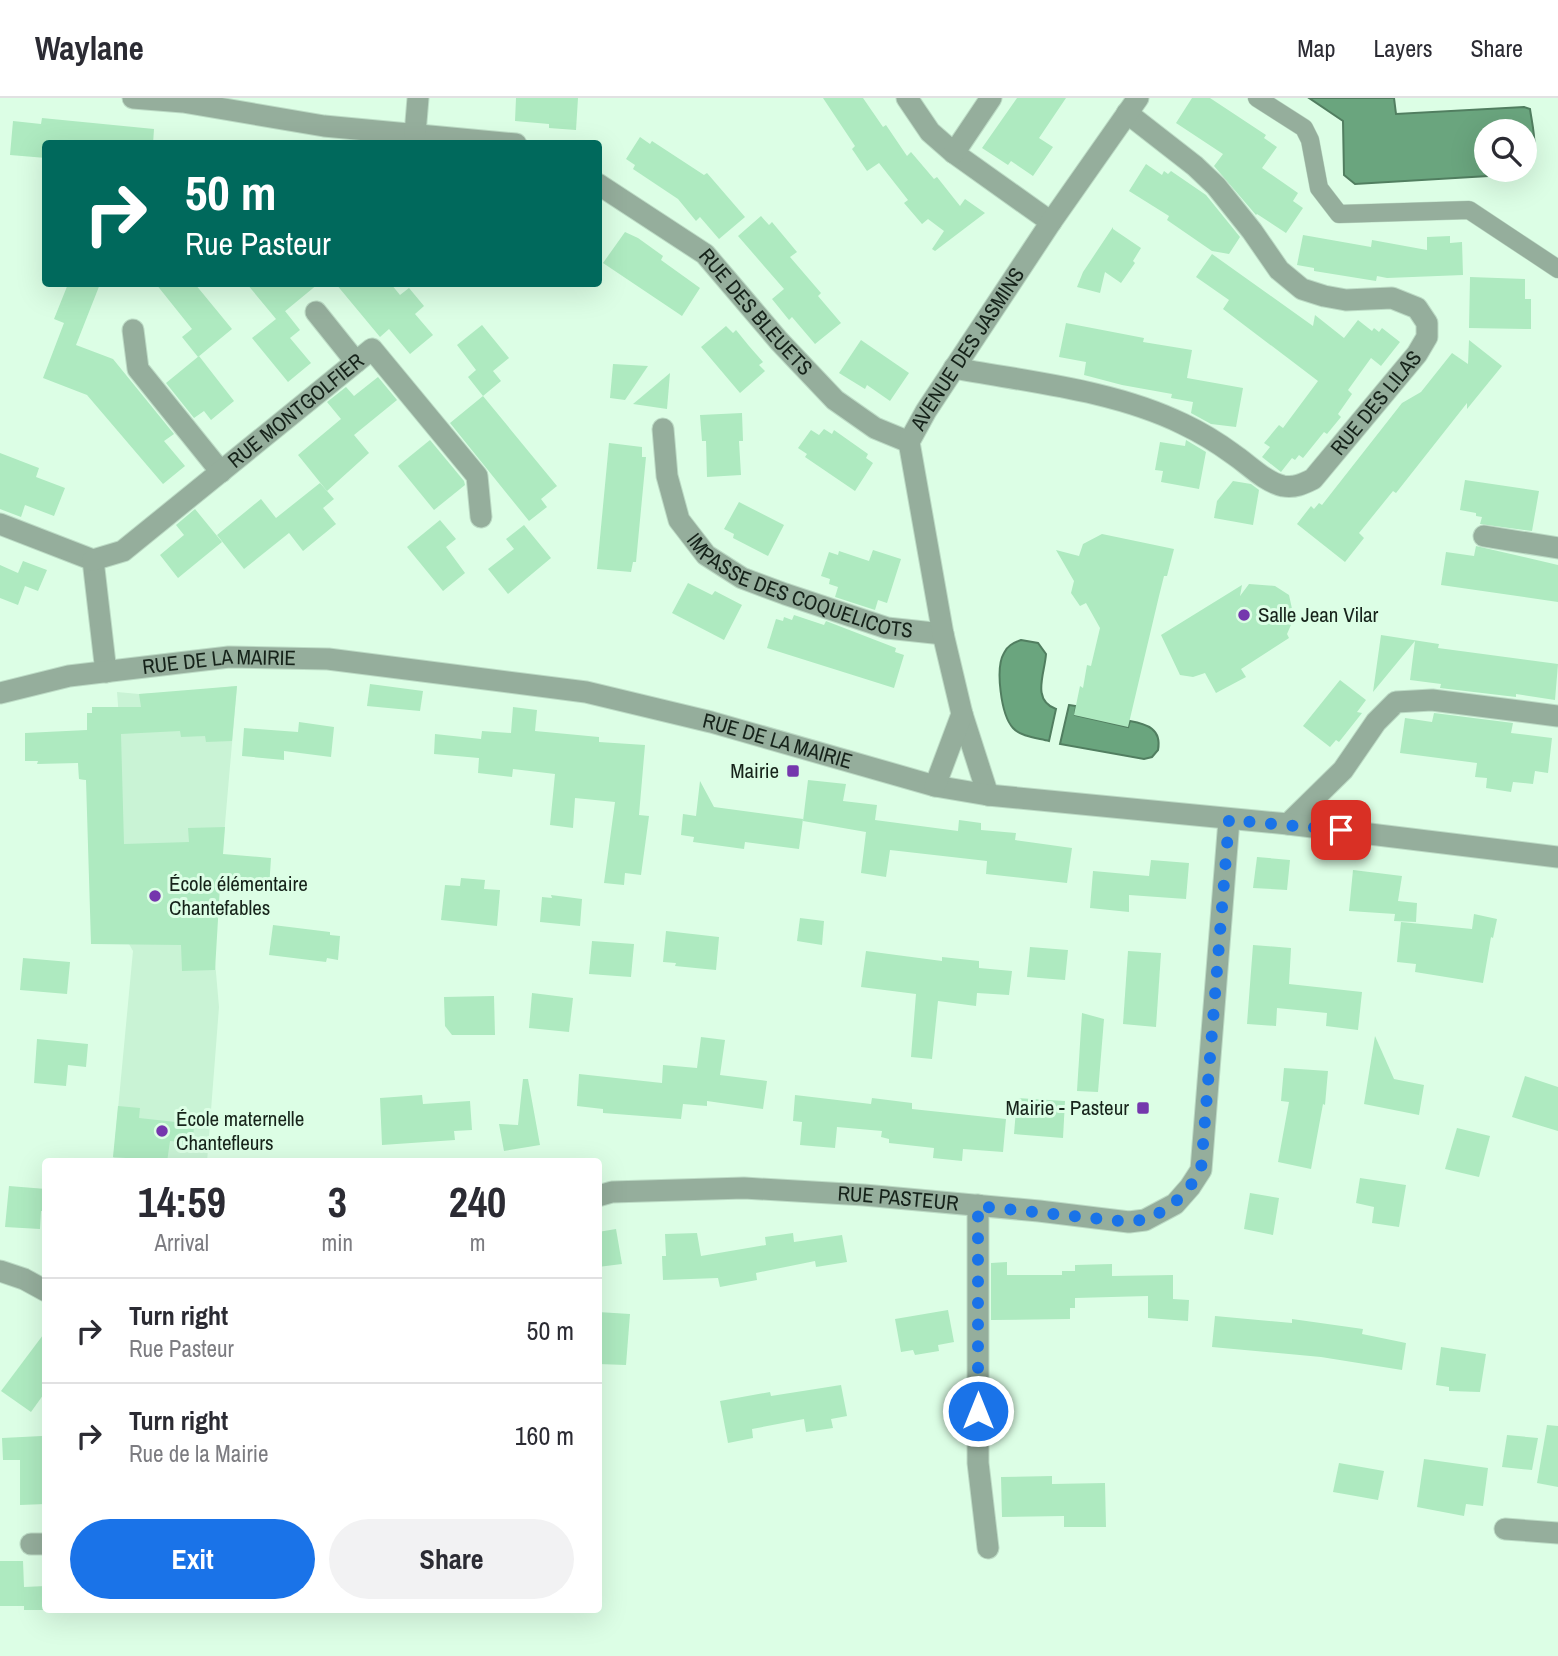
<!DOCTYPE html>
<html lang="en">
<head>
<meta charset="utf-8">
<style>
  :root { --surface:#fff; --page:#f2f2f3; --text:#2b2b33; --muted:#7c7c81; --line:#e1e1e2; --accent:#1a73e8 }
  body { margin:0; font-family:"Archivo Narrow",sans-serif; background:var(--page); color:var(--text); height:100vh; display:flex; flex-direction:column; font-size:26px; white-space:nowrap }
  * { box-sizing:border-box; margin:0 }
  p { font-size:23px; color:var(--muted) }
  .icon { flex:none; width:38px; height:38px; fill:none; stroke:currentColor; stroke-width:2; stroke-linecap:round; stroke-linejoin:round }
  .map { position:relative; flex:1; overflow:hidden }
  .panel { position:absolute; left:42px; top:1060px; width:560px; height:455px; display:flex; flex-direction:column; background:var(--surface); border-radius:7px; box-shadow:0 7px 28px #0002 }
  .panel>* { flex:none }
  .guide { position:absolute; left:42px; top:42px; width:560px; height:147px; border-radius:7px; box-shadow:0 7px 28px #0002; background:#00695c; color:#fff; overflow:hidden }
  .controls { position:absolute; left:1474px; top:21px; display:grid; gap:14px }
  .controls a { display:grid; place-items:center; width:63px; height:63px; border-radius:50%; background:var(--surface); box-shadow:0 7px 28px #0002; font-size:35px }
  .pin { position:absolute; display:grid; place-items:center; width:60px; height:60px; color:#fff; margin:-30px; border-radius:14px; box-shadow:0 4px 10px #0006 }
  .me { position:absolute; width:77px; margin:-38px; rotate:0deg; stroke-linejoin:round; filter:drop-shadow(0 0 5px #0008) }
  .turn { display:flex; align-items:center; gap:24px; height:147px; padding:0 28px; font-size:32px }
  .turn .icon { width:91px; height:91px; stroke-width:2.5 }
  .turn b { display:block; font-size:49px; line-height:60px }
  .eta { display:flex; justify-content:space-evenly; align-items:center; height:119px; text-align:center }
  .eta b { font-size:42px; font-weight:700; line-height:49px }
  .primary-button { display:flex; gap:14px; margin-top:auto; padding:14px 28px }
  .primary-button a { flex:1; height:80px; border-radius:42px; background:var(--accent); color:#fff; font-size:28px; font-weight:700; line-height:80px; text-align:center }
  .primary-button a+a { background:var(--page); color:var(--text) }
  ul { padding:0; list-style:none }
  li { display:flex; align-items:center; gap:21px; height:105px; padding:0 28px; border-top:2px solid var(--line) }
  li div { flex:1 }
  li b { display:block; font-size:26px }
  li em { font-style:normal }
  header { display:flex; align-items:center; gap:42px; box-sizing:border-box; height:98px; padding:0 35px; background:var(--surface); border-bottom:2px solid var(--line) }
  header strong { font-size:33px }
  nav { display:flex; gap:38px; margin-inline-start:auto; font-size:24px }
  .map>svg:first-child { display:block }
  .built { fill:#c9f3d5 }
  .water { fill:#6aa57e; stroke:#517e60; stroke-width:2; fill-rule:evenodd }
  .building { fill:#aeeac0 }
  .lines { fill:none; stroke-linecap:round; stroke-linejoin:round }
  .pedestrian-casing { stroke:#bcdbc5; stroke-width:19 }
  .minor-casing { stroke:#bcdbc5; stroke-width:23 }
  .tertiary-casing { stroke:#bcdbc5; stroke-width:23 }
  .pedestrian { stroke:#95ae9c; stroke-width:18 }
  .minor { stroke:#95ae9c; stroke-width:21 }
  .tertiary { stroke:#95ae9c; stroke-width:21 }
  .route { stroke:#1a73e8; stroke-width:12; stroke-dasharray:0 21.6 }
  .poi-dot { fill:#7537ad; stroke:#dcfee5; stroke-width:2.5 }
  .labels { text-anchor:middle; stroke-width:6; stroke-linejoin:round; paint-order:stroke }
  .street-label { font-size:21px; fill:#16231a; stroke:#dcfee5 }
  .poi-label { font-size:21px; fill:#16231a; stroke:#dcfee5; text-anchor:start }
</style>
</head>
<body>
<header>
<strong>Waylane</strong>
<nav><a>Map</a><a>Layers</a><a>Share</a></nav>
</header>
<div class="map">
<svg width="1558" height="1558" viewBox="0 0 1558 1558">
  <rect width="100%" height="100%" fill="#dcfee5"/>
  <!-- built -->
  <path class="built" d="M237,588L214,852L219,909L207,1064H113L133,853L129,846L86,682L79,681L78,647L121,646L117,594L139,596L178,594Z"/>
  <!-- water -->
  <g class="water">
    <path d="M1309,0H1394L1396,16L1524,9L1530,11C1533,33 1542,61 1522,76L1355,86L1344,77L1343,23ZM1486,33H1524V72H1486Z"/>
    <path d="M1021,542L1038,545L1046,556C1045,575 1031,602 1056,611L1049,643C1038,640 1021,639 1013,630C1001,617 995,570 1004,555C1007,548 1013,545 1021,542Z"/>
    <path d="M1069,607L1076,608L1075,617L1128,629L1130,623C1147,626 1162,631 1158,652L1152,659L1144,661L1060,646Z"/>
  </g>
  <!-- building -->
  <g class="building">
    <path d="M516,0H578L576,32L549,30V26L515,23Z"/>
    <path d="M823,0H863L883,29L886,27L907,58L911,54L934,81L937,79L960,108L965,101L985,115L935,153L932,151L944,133L928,121L922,126L904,105L908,102L879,65L867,73L852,51L855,48Z"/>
    <path d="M1017,0H1066L1039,40L1053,49L1033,78L1011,63L1008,67L982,50Z"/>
    <path d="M1192,0H1210L1266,37L1264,40L1277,49L1262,70L1298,95L1293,103L1303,110L1286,135L1257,116L1256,117L1214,68L1223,56L1176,25Z"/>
    <path d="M42,20L154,31L153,46H46V60L10,57L13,23L41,26Z"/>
    <path d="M640,39L650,46L652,43L704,77L707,75L745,119L719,141L700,119L696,123L678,101L633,71L635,67L626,61Z"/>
    <path d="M1146,66L1162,77L1164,73L1168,76L1171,73L1206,97L1240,139L1229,156L1212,153L1167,122L1169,118L1129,93Z"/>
    <path d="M761,118L769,127L772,124L797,154L790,159L821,195L818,198L841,225L815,246L792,219L789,222L772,201L784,191L738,138Z"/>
    <path d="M1113,129V131L1141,150L1133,163L1135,165L1121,185L1105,174L1100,195L1077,189L1083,174Z"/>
    <path d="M625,134L638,140L663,158L661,162L700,190L682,218L603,165Z"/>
    <path d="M1303,137L1371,149L1372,142L1427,152V139L1450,138V145L1462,144L1463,177L1387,180L1377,178L1376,183L1314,173V170L1297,167Z"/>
    <path d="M1212,156L1313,228L1315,217L1344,240L1358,222L1372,233L1374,230L1379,234L1382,230L1400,244L1381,268L1371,260L1348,292L1352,296L1338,316L1341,319L1327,336L1324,334L1303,360L1299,357L1295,362L1292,360L1281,374L1262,359L1270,349L1264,345L1279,327L1283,330L1318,283L1223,211L1229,202L1196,179Z"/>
    <path d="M1470,179L1525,181V201H1531V231L1469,230Z"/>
    <path d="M68,186H100L76,247L113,261L174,336L164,343L185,368L163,386L87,297L43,280L64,225L54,221Z"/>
    <path d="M156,186H195L232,231L198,259L182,239L192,231Z"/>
    <path d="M247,186H318L278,219L285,213L300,232L290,240L311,265L288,284L252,240L276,221Z"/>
    <path d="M336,186H391L400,197L409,190L424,208L415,216L433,237L410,256L389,231L380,239Z"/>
    <path d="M1066,225L1144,240L1143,244L1192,252L1187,280L1243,290L1236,329L1211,326L1191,315L1193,304L1171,300L1172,296L1122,287L1084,277L1086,264L1059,259Z"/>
    <path d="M482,227L509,260L493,273L501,283L483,298L557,388L541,401L547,409L529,423L450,325L483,298L468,279L476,272L457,247Z"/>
    <path d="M726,228L733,235L736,232L749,248L763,264L759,267L765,273L740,295L701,249Z"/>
    <path d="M861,242L909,275L890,303L867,287L865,291L839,275Z"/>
    <path d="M1469,242L1502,268L1467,311V305L1396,395L1393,393L1359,435L1364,440L1345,464L1297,426L1311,408L1314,411L1319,405L1322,407L1402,305L1421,294L1452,255L1468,266Z"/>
    <path d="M199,258L234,303L211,322L204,313L194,320L166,285Z"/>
    <path d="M613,266L648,268L625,302L610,300Z"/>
    <path d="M670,275L667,311L633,306Z"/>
    <path d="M378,279L397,302L354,337L369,355L327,393L298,357L341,321L327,304L346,289L354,298Z"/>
    <path d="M742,315L743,343H739L741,377L707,379L706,343H702L700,317Z"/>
    <path d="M824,331L832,336L834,332L868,356L866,360L873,365L855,393L805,359L807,356L798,350L811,332L819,337Z"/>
    <path d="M430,342L464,383L465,387L434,412L398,368Z"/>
    <path d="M1186,342L1206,354L1199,391L1161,384L1163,373L1155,372L1160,344L1185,348Z"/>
    <path d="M609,345L642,349V359H646L636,464H633L631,474L597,471Z"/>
    <path d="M0,355L39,370L36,379L65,390L54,418L25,407L21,419L0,411Z"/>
    <path d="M1465,382L1539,393L1532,433L1480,426L1482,419L1476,418V415L1460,412Z"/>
    <path d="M1233,383L1251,386L1259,392L1253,427L1214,420L1217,403Z"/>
    <path d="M320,385L334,401L323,410L336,426L303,453L289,435L244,471L217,437L261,401L276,420Z"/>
    <path d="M739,404L784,427L768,458L733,440L734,436L724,431Z"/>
    <path d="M195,411L222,444L178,480L160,457L184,437L176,427Z"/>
    <path d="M440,422L456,441L446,449L465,475L443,493L407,449Z"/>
    <path d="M524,427L551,460L508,496L488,471L514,451L506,441Z"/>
    <path d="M1102,436L1174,451L1167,478H1164L1159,498L1128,629L1074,617L1080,588L1083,590L1087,567L1091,568L1100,530L1086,505L1080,508L1071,495L1074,483L1056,452L1079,458L1083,446Z"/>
    <path d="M1476,448L1558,467V504L1441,487L1446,454L1474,458Z"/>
    <path d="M873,452L901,461L887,505L878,502L875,512L835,499L838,489L829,486L830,481L821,478L829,454L838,457L839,453L869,463Z"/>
    <path d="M23,463L47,472L38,493L25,488L18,507L0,500V467L18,475Z"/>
    <path d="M688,485L712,497L715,493L742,507L724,542L672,515Z"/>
    <path d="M1249,486L1275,488L1289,497L1294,520L1287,536L1289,540L1241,571L1246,579L1216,595L1205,575L1193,579L1180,577L1161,537L1242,487L1240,498Z"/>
    <path d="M794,517L824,527L826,523L896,550L895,554L904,557L894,590L767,550L776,521L783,523L784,519L792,522Z"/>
    <path d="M1381,537L1439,546L1438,550L1558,566L1555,602L1516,596V599L1440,590L1441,586L1410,582L1415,543L1373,594Z"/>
    <path d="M1340,582L1366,602L1357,614L1362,615L1339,644L1336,642L1330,649L1303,628Z"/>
    <path d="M370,586L423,593L420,613L367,608Z"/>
    <path d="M237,588L232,643L206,644L205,638L181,639L180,633L121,636L124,746L189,744L188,730L225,729L223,756L271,760L269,791L220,788L215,872L182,873L181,847L91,846L86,682L79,681L78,665L37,666L38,663H25V635L87,632V615H92V609H141L139,596Z"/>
    <path d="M513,609L537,612L535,633L599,639V644L645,647L639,717L649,718L641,777L625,775L624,787L604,785L615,704L575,700L573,730L550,727L555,676L513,671L512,679L478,675L479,660L434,656L435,636L481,641L482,633L511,635Z"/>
    <path d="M1434,615L1513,625L1511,635L1552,640L1548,675L1535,673L1533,686L1513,684L1511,694L1486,690L1487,680L1475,679L1477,665L1400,655L1405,620L1432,624Z"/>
    <path d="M299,624L334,629L331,659L284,653V662L242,658L244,630L298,634Z"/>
    <path d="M808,682L846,686L843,703L877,707L875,722L958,733L959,722L981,725V732L1016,735L1015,742L1072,750L1067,785L986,776L987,763L890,752L886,779L861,775L866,734L803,723Z"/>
    <path d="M700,683L714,709L803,721L799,751L745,744L744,751L693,744L694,739L681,737L683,716L696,718Z"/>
    <path d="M1257,759L1290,762L1287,792L1253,790Z"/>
    <path d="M1151,762L1189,765L1186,801L1129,797V814L1090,810L1093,773L1149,778Z"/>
    <path d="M1353,772L1402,778L1398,803L1417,805L1416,824L1394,823L1395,816L1349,813Z"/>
    <path d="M461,780L485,782L484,791L500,792L497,828L441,822L445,787L460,788Z"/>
    <path d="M551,797L582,801L580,828L540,824L542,799L552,800Z"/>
    <path d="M1474,816L1497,821L1493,840L1491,839L1483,885L1415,874L1416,866L1397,864L1401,824L1472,831Z"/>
    <path d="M800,820L824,823L822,847L797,843Z"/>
    <path d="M273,827L330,834V837L340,838L338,862L327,860L326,864L269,857Z"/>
    <path d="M666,833L719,839L716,872L675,868L676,865L663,864Z"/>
    <path d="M592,843L634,846L631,879L589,876Z"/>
    <path d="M1253,847L1291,850L1289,886L1362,894L1358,932L1326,928L1327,915L1277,910L1276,928L1247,926Z"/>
    <path d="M1030,849L1068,852L1065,882L1027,879Z"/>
    <path d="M866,853L942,863V859L979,863V870L1012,873L1009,897L977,895L976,908L938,903L932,961L911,959L916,896L861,889Z"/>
    <path d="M1128,853L1161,855L1156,929L1123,926Z"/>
    <path d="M23,860L70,864L67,896L20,892Z"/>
    <path d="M532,895L573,900L569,934L529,930Z"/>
    <path d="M494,898L495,937H452L445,928L444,899Z"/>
    <path d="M1082,915L1104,921L1098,994L1077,993Z"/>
    <path d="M1375,938L1394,981L1424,987L1419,1017L1364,1006Z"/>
    <path d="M701,939L725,942L720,977L767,983L763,1011L707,1003V1008L683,1006L681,1021L603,1015V1011L577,1008L579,976L662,985L663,967L697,970Z"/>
    <path d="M37,941L88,946L86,969L68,967L66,988L34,985Z"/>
    <path d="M1284,970L1328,973L1325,1007L1323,1006L1311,1071L1278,1064L1289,1004L1281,1003Z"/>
    <path d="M1525,978L1558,989V1033L1512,1019Z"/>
    <path d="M523,981H528L540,1047L504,1053L499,1026L518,1027Z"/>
    <path d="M422,997L423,1006L470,1003L472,1032L454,1033L455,1042L382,1047L380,1000Z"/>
    <path d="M795,997L871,1006L872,1000L912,1005V1011L1006,1021L1003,1054L963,1051L962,1063L933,1060L934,1050L889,1045V1041L881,1039L882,1033L837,1029L835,1050L800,1047L802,1024L793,1023Z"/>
    <path d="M1017,1000L1065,1003L1063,1040L1014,1036Z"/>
    <path d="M118,1008L140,1010L139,1020L194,1026L193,1045L170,1043L167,1064H126V1060L113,1059Z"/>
    <path d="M1457,1030L1490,1038L1479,1079L1445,1071Z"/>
    <path d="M1360,1080L1406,1087L1399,1129L1372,1125L1374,1109L1356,1105Z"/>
    <path d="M9,1088L46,1091V1113H41L40,1131L5,1129Z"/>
    <path d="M1250,1095L1279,1100L1273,1137L1244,1131Z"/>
    <path d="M616,1131L622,1166L598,1169V1134Z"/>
    <path d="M697,1135L701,1158L766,1147L765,1139L793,1135L794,1144L842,1137L847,1164L816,1169L815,1163L756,1175L757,1182L720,1189L718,1180L663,1182L662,1158H666L665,1136Z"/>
    <path d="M1007,1164V1177H1062V1173H1075V1167L1112,1166V1178L1173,1177V1201L1189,1202L1188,1223L1148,1220V1198L1075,1200V1210H1070V1221L991,1222V1165Z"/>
    <path d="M948,1212L954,1244L938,1247L939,1253L915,1257L913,1252L901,1254L895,1221Z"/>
    <path d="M598,1214L630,1216L626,1267L598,1266Z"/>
    <path d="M1215,1218L1292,1225V1221L1363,1231L1362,1236L1406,1245L1402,1272L1321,1259L1212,1249Z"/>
    <path d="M46,1233V1293L31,1314L1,1293Z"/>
    <path d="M1441,1249L1486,1256L1480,1294L1449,1293V1289L1436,1287Z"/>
    <path d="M841,1287L847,1318L831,1321L833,1330L806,1334L804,1321L752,1331L753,1340L728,1345L720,1303L770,1294L771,1298Z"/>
    <path d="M1547,1327L1558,1328V1389L1537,1385Z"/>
    <path d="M1507,1337L1538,1340L1532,1372L1502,1369Z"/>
    <path d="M42,1338V1362L46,1368V1406L20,1407V1362H3L2,1340Z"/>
    <path d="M1424,1361L1488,1370L1483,1408L1466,1406L1464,1418L1417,1409Z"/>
    <path d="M1339,1365L1384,1373L1378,1402L1333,1394Z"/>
    <path d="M1052,1378V1386L1105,1385L1106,1429H1064V1418L1002,1419L1001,1379Z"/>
    <path d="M0,1463H23L24,1489L46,1488V1512H24V1508H0Z"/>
  </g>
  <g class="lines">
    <!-- pedestrian casing -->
    <g class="pedestrian-casing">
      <path id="pedestrian" d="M1257,0L1304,30L1310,42L1319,90L1339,116L1469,112L1558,171"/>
    </g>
    <!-- minor casing -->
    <g class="minor-casing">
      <g id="minor">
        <path d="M133,0L183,4L324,28L516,46"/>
        <path d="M907,0L930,34L954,55L1051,124"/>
        <path d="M415,36L418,0"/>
        <path d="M954,55L991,0"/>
        <path id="s1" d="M598,86L705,156L779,243L835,302L875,330L909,344"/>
        <path d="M316,214L356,264"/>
        <path d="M133,232L138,271L221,374"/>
        <path id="s2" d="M954,270C1028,284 1114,292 1183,326C1200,334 1218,345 1233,356C1248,366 1265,384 1283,388C1295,390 1303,386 1313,381L1417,256L1427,239V225L1417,210L1392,200L1346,202L1324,198L1302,191L1279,172L1252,133L1216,88L1195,68L1127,15"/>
        <path id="s3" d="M663,331L667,378L679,422L706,457L742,480L785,496L887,530L943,536"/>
        <path d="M0,426L93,462L106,574"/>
        <path d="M1484,438L1558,450"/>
        <path id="s4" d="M93,462L123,453L372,251L477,378L481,419"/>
        <path d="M962,616L988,697"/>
        <path d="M1288,726L1343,672L1376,624L1396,604L1432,602L1558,618"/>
        <path id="s5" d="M598,1098L612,1094L744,1090L864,1097L1039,1113L1129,1124L1145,1122L1175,1106L1190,1089L1201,1072L1229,722"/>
        <path d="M978,1107V1365L988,1450"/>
        <path d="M0,1173L24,1181L46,1193"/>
        <path d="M1505,1431L1558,1435"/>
        <path d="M31,1446H46"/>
      </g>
    </g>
    <!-- tertiary casing -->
    <g class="tertiary-casing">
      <g id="tertiary">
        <path id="s6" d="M0,595L69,578L229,559L328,561L586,594L711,624L935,688L988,697L1288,726L1558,759"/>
        <path id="s7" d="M935,688L962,616L943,536L909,344L926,313L1051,124L1138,0"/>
      </g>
    </g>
    <!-- pedestrian -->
    <use href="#pedestrian" class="pedestrian"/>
    <!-- minor -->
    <use href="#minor" class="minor"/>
    <!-- tertiary -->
    <use href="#tertiary" class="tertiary"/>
  </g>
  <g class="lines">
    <!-- route -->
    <path class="route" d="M978,1313V1108L1129,1124C1163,1120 1184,1100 1201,1072L1229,722L1341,732"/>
  </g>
  <!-- markers -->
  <g class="poi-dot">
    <circle cx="1244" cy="517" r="7"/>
    <rect x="786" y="666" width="14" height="14" rx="3.5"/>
    <circle cx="155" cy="798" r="7"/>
    <rect x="1136" y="1003" width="14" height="14" rx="3.5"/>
    <circle cx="162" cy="1033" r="7"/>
  </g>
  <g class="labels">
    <!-- street labels -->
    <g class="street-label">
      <text dy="7" stroke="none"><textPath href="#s1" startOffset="205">RUE DES BLEUETS</textPath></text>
      <text dy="7" stroke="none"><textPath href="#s7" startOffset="464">AVENUE DES JASMINS</textPath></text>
      <text dy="7" stroke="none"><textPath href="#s2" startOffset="485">RUE DES LILAS</textPath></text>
      <text dy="7" stroke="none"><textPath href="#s4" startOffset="254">RUE MONTGOLFIER</textPath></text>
      <text dy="7" stroke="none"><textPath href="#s3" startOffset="236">IMPASSE DES COQUELICOTS</textPath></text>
      <text dy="7" stroke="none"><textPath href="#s6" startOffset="222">RUE DE LA MAIRIE</textPath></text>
      <text dy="7" stroke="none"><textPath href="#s6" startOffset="789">RUE DE LA MAIRIE</textPath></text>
      <text dy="7" stroke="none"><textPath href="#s5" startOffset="301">RUE PASTEUR</textPath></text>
    </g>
    <!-- poi labels -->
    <g class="poi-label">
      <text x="1258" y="524">Salle Jean Vilar</text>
      <text x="779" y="680" text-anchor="end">Mairie</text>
      <text x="169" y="793">École élémentaire<tspan x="169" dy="24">Chantefables</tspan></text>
      <text x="1129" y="1017" text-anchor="end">Mairie - Pasteur</text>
      <text x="176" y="1028">École maternelle<tspan x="176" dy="24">Chantefleurs</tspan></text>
    </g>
  </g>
</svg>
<div class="controls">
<a><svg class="icon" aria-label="search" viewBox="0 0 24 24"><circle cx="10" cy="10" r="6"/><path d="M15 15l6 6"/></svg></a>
</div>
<div class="pin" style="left:1341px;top:732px;background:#d93025"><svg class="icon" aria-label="arrive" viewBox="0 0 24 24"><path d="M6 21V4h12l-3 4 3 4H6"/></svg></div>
<svg class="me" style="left:978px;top:1313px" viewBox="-20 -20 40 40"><circle r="17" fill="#1a73e8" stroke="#fff" stroke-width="3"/><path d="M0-11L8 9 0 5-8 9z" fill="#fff"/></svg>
<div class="guide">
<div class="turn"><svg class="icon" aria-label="right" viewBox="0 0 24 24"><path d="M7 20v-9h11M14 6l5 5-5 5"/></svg><div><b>50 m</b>Rue Pasteur</div></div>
</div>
<section class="panel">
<div class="eta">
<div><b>14:59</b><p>Arrival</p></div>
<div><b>3</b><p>min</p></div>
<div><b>240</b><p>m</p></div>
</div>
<ul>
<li><svg class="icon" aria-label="right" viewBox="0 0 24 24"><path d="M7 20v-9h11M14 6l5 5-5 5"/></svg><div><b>Turn right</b><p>Rue Pasteur</p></div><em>50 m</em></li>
<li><svg class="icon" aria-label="right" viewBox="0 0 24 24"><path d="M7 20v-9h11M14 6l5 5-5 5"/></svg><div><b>Turn right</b><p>Rue de la Mairie</p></div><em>160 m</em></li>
</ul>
<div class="primary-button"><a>Exit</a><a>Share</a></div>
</section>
</div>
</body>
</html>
